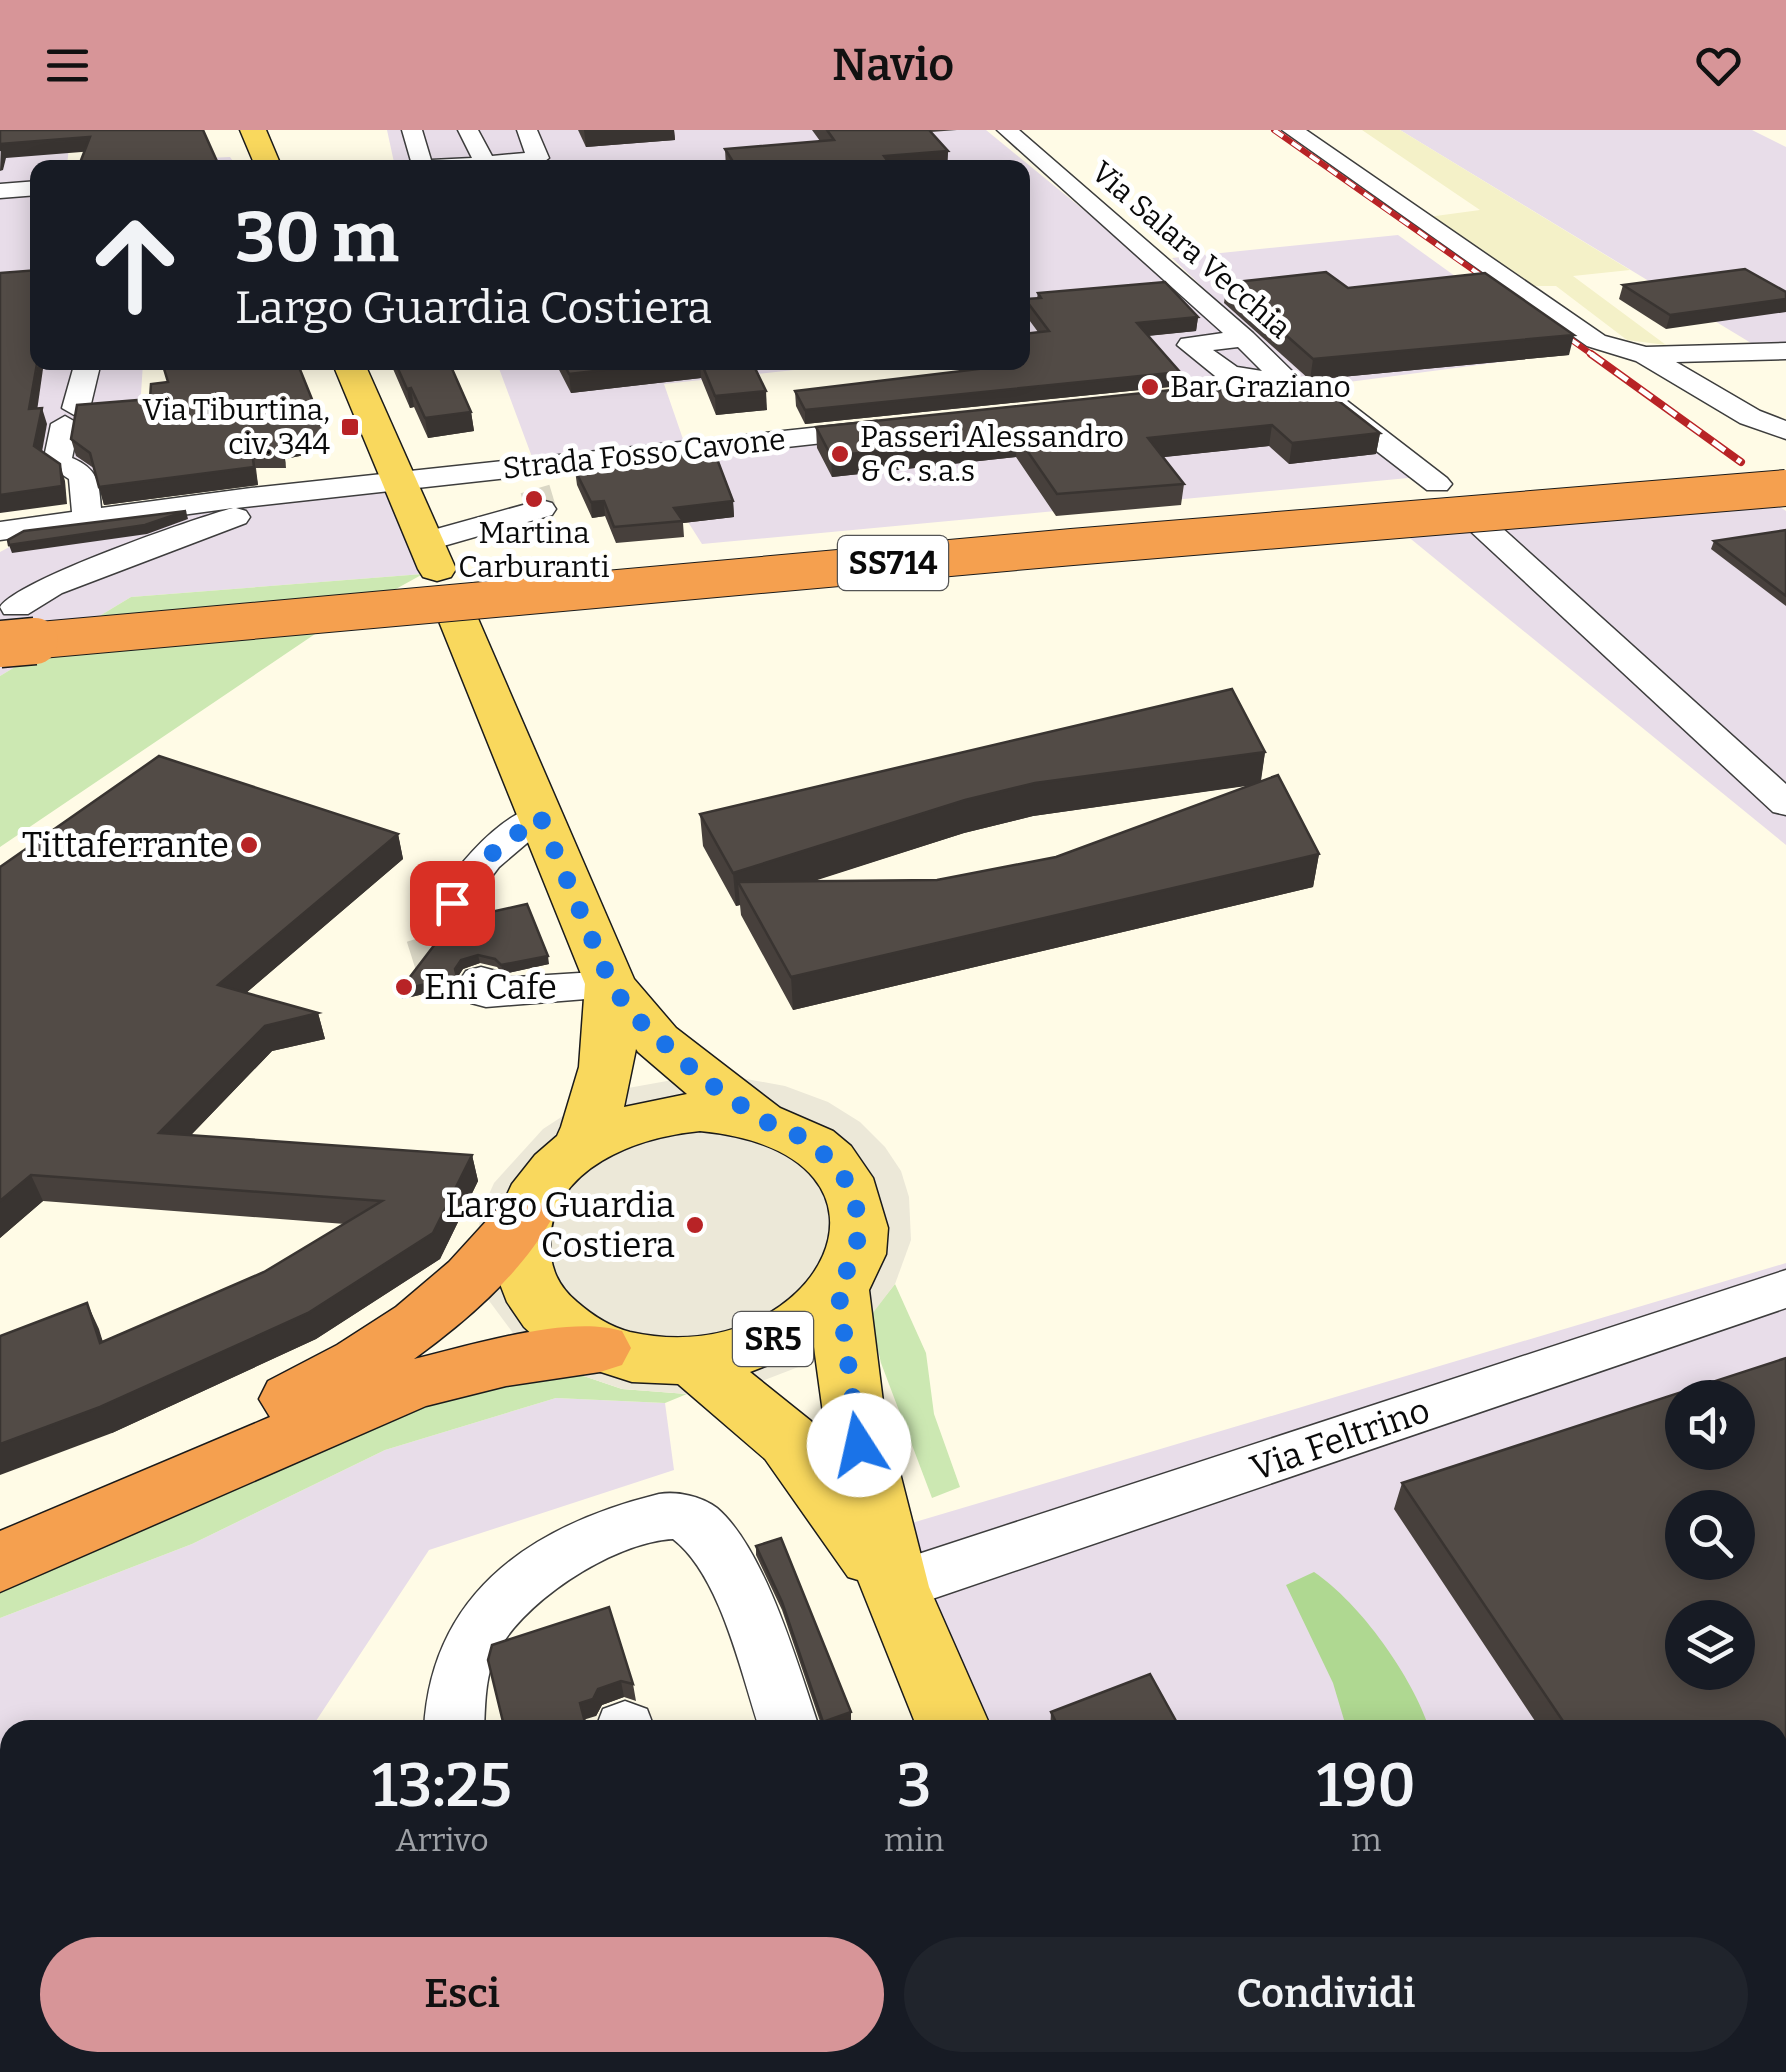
<!DOCTYPE html>
<html lang="it">
<head>
<meta charset="utf-8">
<style>
  :root { --surface:#171b24; --page:#20242c; --text:#f1f3f6; --muted:#9ea1a6; --accent:#d79598 }
  body { margin:0; font-family:Bitter,serif; background:var(--page); color:var(--text); height:100vh; display:flex; flex-direction:column; font-size:38px; white-space:nowrap }
  * { box-sizing:border-box; margin:0 }
  p { font-size:32px; color:var(--muted) }
  .icon { flex:none; width:55px; height:55px; fill:none; stroke:currentColor; stroke-width:2; stroke-linecap:round; stroke-linejoin:round }
  .map { position:relative; flex:1; overflow:hidden }
  .drawer { position:absolute; left:0px; top:1590px; width:1788px; height:352px; display:flex; flex-direction:column; background:var(--surface); border-radius:30px 30px 0 0; box-shadow:0 5px 25px #0003 }
  .drawer>* { flex:none }
  .guide { position:absolute; left:30px; top:30px; width:1000px; height:210px; border-radius:20px; box-shadow:0 5px 25px #0003; background:#171b24; color:var(--text); overflow:hidden }
  .buttons { position:absolute; left:1665px; top:1250px; display:grid; gap:20px }
  .buttons a { display:grid; place-items:center; width:90px; height:90px; border-radius:50%; background:var(--surface); box-shadow:0 5px 25px #0003; font-size:50px }
  .pin { position:absolute; display:grid; place-items:center; width:85px; height:85px; color:#fff; margin:-42px; border-radius:20px; box-shadow:0 5px 15px #0006 }
  .me { position:absolute; width:110px; margin:-55px; rotate:350deg; stroke-linejoin:round; filter:drop-shadow(0 0 8px #0008) }
  .turn { display:flex; align-items:center; gap:35px; height:210px; padding:0 40px; font-size:45px }
  .turn .icon { width:130px; height:130px; stroke-width:2.5 }
  .turn b { display:block; font-size:70px; line-height:85px }
  .eta { display:flex; justify-content:space-evenly; align-items:center; height:170px; text-align:center }
  .eta b { font-size:60px; font-weight:600; line-height:70px }
  .action { display:flex; gap:20px; margin-top:auto; padding:20px 40px }
  .action a { flex:1; height:115px; border-radius:60px; background:var(--accent); color:#111; font-size:40px; font-weight:600; line-height:115px; text-align:center }
  .action a+a { background:var(--page); color:var(--text) }
  header { display:flex; justify-content:space-between; align-items:center; height:130px; padding:0 40px; background:var(--accent); color:#111; font-size:45px; font-weight:600 }
  .map>svg:first-child { display:block }
  .industrial { fill:#e8dde9; fill-rule:evenodd }
  .farmland { fill:#f4f1c8 }
  .green { fill:#cce8b2 }
  .forest { fill:#afd891 }
  .pitch { fill:#dfefc3 }
  .plaza { fill:#ece8d8 }
  .lines { fill:none; stroke-linecap:round; stroke-linejoin:round }
  .minor-tunnel-far1 { stroke:#dad7c5; stroke-width:30; stroke-dasharray:30 15; stroke-linecap:butt }
  .minor-tunnel { stroke:#dad7c5; stroke-width:38; stroke-dasharray:38 19; stroke-linecap:butt }
  .minor-casing { stroke:#3d3d3d; stroke-width:3 }
  .major-casing { stroke:#1b1b1b; stroke-width:3 }
  .highway-casing { stroke:#1b1b1b; stroke-width:3 }
  .minor { fill:#fff; fill-rule:evenodd }
  .major { fill:#f9d85d; fill-rule:evenodd }
  .highway { fill:#f5a04f; fill-rule:evenodd }
  .rail-far1-casing { stroke:#b82326; stroke-width:6 }
  .rail-casing { stroke:#b82326; stroke-width:8 }
  .rail-far1 { stroke:#fff; stroke-width:4; stroke-dasharray:11; stroke-linecap:butt }
  .rail { stroke:#fff; stroke-width:5; stroke-dasharray:15; stroke-linecap:butt }
  .highway-bridge-far1-casing { stroke:#1b1b1b; stroke-width:38; stroke-linecap:butt }
  .highway-bridge-casing { stroke:#1b1b1b; stroke-width:49; stroke-linecap:butt }
  .highway-bridge-far1 { stroke:#f5a04f; stroke-width:36 }
  .highway-bridge { stroke:#f5a04f; stroke-width:46 }
  .wall { fill:#47403c; fill-rule:evenodd }
  .shaded-wall { fill:#393431 }
  .building { fill:#524b46; stroke:#393431; stroke-width:2.5; fill-rule:evenodd }
  .route { stroke:#1a73e8; stroke-width:18; stroke-dasharray:0 32.4 }
  .poi-dot { fill:#b82326; stroke:#fff; stroke-width:4 }
  .labels { text-anchor:middle; stroke-width:10; stroke-linejoin:round; paint-order:stroke }
  .far-street-label { font-size:30px; fill:#0a0a0a; stroke:#fff }
  .far-poi-label { font-size:30px; fill:#0a0a0a; stroke:#fff; text-anchor:start }
  .shield { fill:#fff; stroke:#545454; stroke-width:2.5 }
  .shield-label { font-size:32px; font-weight:bold; fill:#0a0a0a }
  .poi-label { font-size:35px; fill:#0a0a0a; stroke:#fff; text-anchor:end }
  .street-label { font-size:35px; fill:#0a0a0a; stroke:#fff }
</style>
</head>
<body>
<header><svg class="icon" aria-label="menu" viewBox="0 0 24 24"><path d="M4 6h16M4 12h16M4 18h16"/></svg>Navio<svg class="icon" aria-label="heart" viewBox="0 0 24 24"><path d="M12 20l-8-8c-3-5 5-10 8-4 3-6 11-1 8 4z"/></svg></header>
<div class="map">
<svg width="1786" height="1942" viewBox="0 0 1786 1942">
  <rect width="100%" height="100%" fill="#fffbe6"/>
  <!-- industrial -->
  <g class="industrial">
    <path d="M0,0H71L67,35L230,27L237,37L38,38V232L143,233L136,340L0,352Z"/>
    <path d="M387,0H986L1190,167L1272,241L1266,252L1199,260L1127,203L1023,215L1022,38L395,37Z"/>
    <path d="M1400,0H1752L1786,17V212L1751,213Z"/>
    <path d="M1398,105L1563,224L1318,256L1296,246L1172,128Z"/>
    <path d="M497,233H858L664,254L684,312L532,327Z"/>
    <path d="M1307,257L1419,347L702,414L648,329Z"/>
    <path d="M387,357L423,444L131,467L0,546V422L47,397Z"/>
    <path d="M1777,375L1786,381V715L1406,405Z"/>
    <path d="M1786,1133V1942H1612L1606,1933L1778,1932V1600H987L932,1474L905,1395ZM1682,1268H1738V1322H1682ZM1682,1378H1738V1432H1682ZM1682,1488H1738V1542H1682Z"/>
    <path d="M556,1268L665,1273L674,1340L429,1420L310,1600H10V1932L0,1942V1488L192,1414L385,1320Z"/>
  </g>
  <!-- farmland -->
  <path class="farmland" d="M1362,0H1400L1630,140L1573,146L1666,215L1627,210L1556,156H1532L1428,87L1480,80Z"/>
  <!-- green -->
  <g class="green">
    <path d="M423,444L318,502L0,717V546L131,467Z"/>
    <path d="M895,1154L926,1223L934,1284L960,1357L932,1368L881,1233L870,1185Z"/>
    <path d="M563,1239L622,1259L687,1264L665,1273L556,1268L385,1320L192,1414L0,1488V1453L418,1272Z"/>
  </g>
  <!-- forest -->
  <path class="forest" d="M1314,1442C1361,1474 1412,1546 1430,1600H1347L1333,1553L1286,1455Z"/>
  <!-- pitch -->
  <path class="pitch" d="M270,1932H582L595,1942H262Z"/>
  <!-- plaza -->
  <path class="plaza" d="M695,946H730L785,956L828,972L860,992L885,1017L901,1041L909,1067L911,1110L895,1154L863,1196L814,1231L754,1254L687,1264L622,1259L563,1239L516,1207L487,1168L476,1110L482,1080L494,1053L543,999L566,984L628,958Z"/>
  <g class="lines">
    <!-- minor-tunnel-far1 -->
    <path class="minor-tunnel-far1" d="M535,359L541,379"/>
    <!-- minor-tunnel -->
    <path class="minor-tunnel" d="M425,806L442,860"/>
    <!-- minor casing -->
    <g class="minor-casing">
      <g id="minor">
        <path d="M402,0H422L431,30L472,28L458,0H478L492,26L525,23L517,0H537L549,28C529,46 442,38 413,38Z"/>
        <path d="M997,0H1019L1253,203L1296,245L1300,251C1285,269 1237,274 1214,269L1210,263L1214,257L1237,253L1220,250L1177,215L1181,209L1223,203ZM1238,217L1262,241L1237,237L1213,220Z"/>
        <path d="M1282,0H1306L1605,206L1646,217L1786,213V229L1676,232L1760,281L1786,291V309L1740,293L1636,231L1587,216Z"/>
        <path d="M38,51V65L0,68V54Z"/>
        <path d="M75,232H101L90,278L76,286L62,278Z"/>
        <path d="M1332,265L1342,267L1447,348L1452,354L1447,360H1427L1322,279L1318,273L1322,267Z"/>
        <path d="M65,286L79,294L72,328C98,339 99,352 101,378L251,358L877,291L891,299L877,307L236,378L246,381L250,387L246,393L62,463L28,484H4L0,477C17,450 195,388 233,378L0,410V392L72,382L69,349L43,332L51,294Z"/>
        <path d="M541,370L552,373L556,379L552,385L426,421L415,419L411,412L415,405Z"/>
        <path d="M1479,384L1490,387L1786,654V685L1773,682L1468,399L1464,393L1468,387Z"/>
        <path d="M540,675L553,678L559,686L499,737L472,773L482,798L476,807L462,811L448,807L432,773C456,738 497,685 540,675Z"/>
        <path d="M481,837L496,841L501,848L611,841L626,845L632,854L626,863L611,867L486,877L471,873L460,850L466,841Z"/>
        <path d="M1786,1140V1178L894,1482L874,1475L865,1457L874,1439L894,1432Z"/>
        <path d="M659,1364C677,1361 702,1366 717,1378C766,1420 799,1539 820,1600H760C741,1544 721,1446 673,1409C613,1412 517,1474 493,1531C485,1552 485,1578 484,1600H424C431,1461 534,1395 659,1364Z"/>
        <path d="M625,1571L647,1579L655,1600H595L603,1579Z"/>
        <path d="M615,1932H693L697,1942H619Z"/>
        <path d="M757,1932H826L830,1942H760Z"/>
        <path d="M875,1932H944L948,1942H878Z"/>
      </g>
    </g>
    <!-- major casing -->
    <g class="major-casing">
      <g id="major">
        <path d="M240,0H266L282,38H256Z"/>
        <path d="M332,232H364L456,439L451,447L437,451L423,447L418,439Z"/>
        <path d="M456,472L470,476L476,484L634,849L676,898L780,978L833,1001L851,1016L873,1048L888,1098L886,1124L869,1160L884,1280L929,1457L992,1600H918L858,1450L848,1447L765,1329L678,1254L632,1252L576,1234L547,1218L524,1197L507,1172L490,1128L491,1099L512,1054L535,1025L557,1006L561,997L579,937L585,854L436,484L442,476ZM636,919L638,922L687,964L624,977ZM700,1001C933,1024 818,1244 630,1202C610,1197 592,1185 577,1172C558,1156 550,1138 550,1113C551,1037 638,1007 700,1001ZM814,1217L827,1312L811,1291L750,1242Z"/>
        <path d="M1057,1932H1142L1145,1942H1061Z"/>
      </g>
    </g>
    <!-- highway casing -->
    <g class="highway-casing">
      <path id="highway" d="M522,1069L543,1075L551,1090C519,1146 465,1192 414,1229C469,1216 569,1184 622,1201L631,1218L622,1235L600,1242L506,1256L426,1276L0,1462V1401L270,1287L259,1269L268,1251L337,1215L396,1177L449,1132L501,1075Z"/>
    </g>
    <!-- minor -->
    <use href="#minor" class="minor"/>
    <!-- major -->
    <use href="#major" class="major"/>
    <!-- highway -->
    <use href="#highway" class="highway"/>
    <!-- rail-far1 casing -->
    <g class="rail-far1-casing">
      <g id="rail-far1">
        <path d="M1274,0L1503,161"/>
        <path d="M1552,196L1594,226"/>
      </g>
    </g>
    <!-- rail casing -->
    <g class="rail-casing">
      <path id="rail" d="M1591,224L1741,332"/>
    </g>
    <!-- rail-far1 -->
    <use href="#rail-far1" class="rail-far1"/>
    <!-- rail -->
    <use href="#rail" class="rail"/>
    <!-- highway-bridge-far1 casing -->
    <g class="highway-bridge-far1-casing">
      <path id="highway-bridge-far1" d="M7,513L1072,417L1786,358"/>
    </g>
    <!-- highway-bridge casing -->
    <g class="highway-bridge-casing">
      <path id="highway-bridge" d="M0,514L35,511"/>
    </g>
    <!-- highway-bridge-far1 -->
    <use href="#highway-bridge-far1" class="highway-bridge-far1"/>
    <!-- highway-bridge -->
    <use href="#highway-bridge" class="highway-bridge"/>
  </g>
  <!-- wall -->
  <g class="wall">
    <path d="M578,0H674L675,10L586,17Z"/>
    <path d="M812,0H957L931,2L948,21L947,38H726L725,19L820,11Z"/>
    <path d="M1745,139L1666,199L1619,169L1623,155Z"/>
    <path d="M1227,153L1348,158L1569,225L1310,250L1224,173Z"/>
    <path d="M1038,163L1198,187L1196,201L1148,206L1180,242L1179,256L805,294L796,276L795,261L985,239L981,232H1022L1038,202L1024,183L1025,169L1037,168Z"/>
    <path d="M161,232H297L329,320L285,329L286,338H256L258,355L104,375L95,339L76,326L71,309L150,269L168,252Z"/>
    <path d="M390,232H449L471,282L474,301L428,308L414,277L410,278Z"/>
    <path d="M555,232H752L767,280L716,285L701,248L571,263Z"/>
    <path d="M1204,262L1380,303L1376,324L1289,334L1269,316L1163,327L1184,354L1181,375L1056,386L1016,327L832,347L817,318L816,297Z"/>
    <path d="M575,340L733,371L734,387L683,393L684,407L616,413L605,386L592,388L577,355Z"/>
    <path d="M1786,400V476L1711,419L1714,411Z"/>
    <path d="M1265,622L1261,651L1319,724L1313,757L793,880L741,785L740,775L736,776L703,716L700,684ZM1250,655L1056,727L937,750L812,751L964,703L1033,686Z"/>
    <path d="M398,704L403,729L246,863L318,883L325,909L272,921L191,1005L472,1025L478,1051L440,1129L316,1209L112,1303L87,1173L103,1212L264,1142L345,1094L43,1071L0,1108V737Z"/>
    <path d="M475,802L549,834L503,844L497,837L480,833L463,839L457,848L459,856L402,869L459,806Z"/>
    <path d="M1786,1228V1942H1768L1761,1932H1778V1600H1541L1394,1379L1402,1353Z"/>
    <path d="M756,1416L851,1582V1590L823,1600L782,1480L756,1425Z"/>
    <path d="M492,1515L633,1554L636,1571L624,1567L602,1575L596,1586Z"/>
    <path d="M1051,1582L1181,1600H1050Z"/>
    <path d="M0,1800L10,1932H114L109,1942H0Z"/>
    <path d="M1213,1932H1555L1561,1942H1344L1339,1934L1321,1942H1219Z"/>
  </g>
  <!-- shaded-wall -->
  <g class="shaded-wall">
    <path d="M584,0H674L675,10L586,17Z"/>
    <path d="M90,7L94,21L6,28L3,40L0,41L1,14Z"/>
    <path d="M948,21L947,38H884V26Z"/>
    <path d="M1786,169V182L1666,199L1670,185Z"/>
    <path d="M1198,187L1196,201L1135,207L1137,193Z"/>
    <path d="M1574,205L1569,225L1310,250L1313,229Z"/>
    <path d="M38,232H44L35,295L29,279Z"/>
    <path d="M672,232H700L701,248L571,263L569,244Z"/>
    <path d="M1180,242L1179,256L805,294V280Z"/>
    <path d="M411,258L414,277L410,278L407,259Z"/>
    <path d="M766,261L767,280L716,285L715,266Z"/>
    <path d="M42,278L47,294L40,333L34,316Z"/>
    <path d="M471,282L474,301L428,308L425,288Z"/>
    <path d="M1272,295L1269,316L1146,329L1148,308Z"/>
    <path d="M1380,303L1376,324L1289,334L1292,313Z"/>
    <path d="M326,304L329,320L285,329L286,338L281,312Z"/>
    <path d="M1017,306L1016,327L832,347L831,326Z"/>
    <path d="M252,321L258,355L104,375L99,357Z"/>
    <path d="M60,334L65,351L67,374L0,383V365Z"/>
    <path d="M604,371L605,386L592,388L591,372Z"/>
    <path d="M733,371L734,387L683,393L674,378Z"/>
    <path d="M186,381L188,389L147,404L12,423L9,415Z"/>
    <path d="M1265,622L1260,654L1033,686L964,703L749,772L738,752L740,775L736,776L733,743L965,670L1035,653Z"/>
    <path d="M398,704L403,729L226,880L218,855Z"/>
    <path d="M1319,724L1313,757L793,880L791,847Z"/>
    <path d="M478,825L480,833L463,839L457,848L459,856L402,869L400,860L461,830Z"/>
    <path d="M548,826L549,834L503,844L501,835Z"/>
    <path d="M318,883L325,909L272,921L168,1029L159,1003L265,896Z"/>
    <path d="M472,1025L478,1051L440,1129L316,1209L112,1303L0,1345V1314Z"/>
    <path d="M31,1045L43,1071L0,1108V1071Z"/>
    <path d="M87,1173L99,1199L111,1239L100,1213Z"/>
    <path d="M621,1551L624,1567L602,1575L596,1586L583,1590L580,1573L598,1559Z"/>
    <path d="M851,1582V1590L823,1600V1592Z"/>
    <path d="M88,1932H114L109,1942H83Z"/>
    <path d="M1322,1932H1340L1321,1942H1300Z"/>
  </g>
  <!-- building -->
  <g class="building">
    <path d="M0,0H203L220,38H78L90,7L1,14L0,21Z"/>
    <path d="M827,0H929L948,21L884,26L893,38H737L725,19L834,10Z"/>
    <path d="M535,34L537,38H503Z"/>
    <path d="M1745,139L1786,162V169L1670,185L1623,155Z"/>
    <path d="M38,140V228L29,279L42,278L34,316L60,334L62,356L0,365V143Z"/>
    <path d="M1326,142L1348,158L1485,143L1574,205L1313,229L1227,153Z"/>
    <path d="M1165,152L1198,187L1137,193L1180,242L805,280L795,261L995,237L992,232H1022V204L1049,201L1025,169L1041,168L1038,163Z"/>
    <path d="M162,232H297L326,304L281,312L283,321H252L254,337L99,357L90,323L71,309L77,275L150,269L151,254L168,252Z"/>
    <path d="M395,232H449L471,282L425,288L411,258L407,259Z"/>
    <path d="M563,232H672L569,244Z"/>
    <path d="M701,232H752L766,261L715,266Z"/>
    <path d="M1303,252L1335,268L1380,303L1292,313L1272,295L1148,308L1184,354L1057,364L1017,306L831,326L816,297L1200,257L1204,262Z"/>
    <path d="M714,321L733,371L674,378L683,391L614,397L604,371L591,372L575,340Z"/>
    <path d="M186,381L145,395L9,415L8,410L24,401Z"/>
    <path d="M1786,400V466L1714,411Z"/>
    <path d="M1232,559L1265,622L1035,653L965,670L733,743L700,684Z"/>
    <path d="M159,626L398,704L218,855L318,883L265,896L159,1003L472,1025L433,1103L308,1183L100,1277L0,1314V1206L87,1173L100,1213L264,1142L382,1071L31,1045L0,1071V737Z"/>
    <path d="M1278,645L1319,724L791,847L738,752L937,750L1056,727Z"/>
    <path d="M527,774L548,826L501,835L495,829L478,825L461,830L455,839L457,847L400,860L445,801L459,806L475,802L484,791L482,784Z"/>
    <path d="M1786,1228V1923L1778,1910V1600H1569L1402,1353ZM1682,1268H1738V1322H1682ZM1682,1378H1738V1432H1682ZM1682,1488H1738V1542H1682Z"/>
    <path d="M781,1408L851,1582L823,1592L782,1472L756,1416Z"/>
    <path d="M609,1477L633,1554L621,1551L598,1559L593,1569L580,1573L587,1600H505L488,1530L492,1515Z"/>
    <path d="M1150,1544L1181,1600H1060L1051,1582Z"/>
    <path d="M10,1782V1932H88L83,1942H40L0,1932V1800Z"/>
    <path d="M1223,1932H1322L1300,1942H1228Z"/>
    <path d="M1349,1932H1555L1561,1942H1354Z"/>
  </g>
  <g class="lines">
    <!-- route -->
    <path class="route" d="M452,773L485,729L540,686L611,854L632,884L703,949L762,990L799,1006L829,1028L850,1056L859,1089L856,1124L838,1157L859,1315"/>
  </g>
  <!-- markers -->
  <g class="poi-dot">
    <circle cx="1150" cy="257" r="10"/>
    <rect x="340" y="287" width="20" height="20" rx="5"/>
    <circle cx="840" cy="324" r="10"/>
    <circle cx="534" cy="369" r="10"/>
    <circle cx="249" cy="715" r="10"/>
    <circle cx="404" cy="857" r="10"/>
    <circle cx="695" cy="1095" r="10"/>
  </g>
  <g class="labels">
    <!-- far-street labels -->
    <g class="far-street-label">
      <text transform="translate(1191 120) rotate(41)" y="10">Via Salara Vecchia</text>
      <text transform="translate(644 324) rotate(-6)" y="10">Strada Fosso Cavone</text>
    </g>
    <!-- far-poi labels -->
    <g class="far-poi-label">
      <text x="1170" y="267">Bar Graziano</text>
      <text x="330" y="290" text-anchor="end">Via Tiburtina,<tspan x="330" dy="34">civ. 344</tspan></text>
      <text x="860" y="317">Passeri Alessandro<tspan x="860" dy="34">&amp; C. s.a.s</tspan></text>
      <text x="534" y="413" text-anchor="middle">Martina<tspan x="534" dy="34">Carburanti</tspan></text>
    </g>
    <!-- shield labels -->
    <g class="shield">
      <rect x="838" y="406" width="110" height="54" rx="8"/>
      <rect x="733" y="1182" width="80" height="54" rx="8"/>
    </g>
    <g class="shield-label">
      <text x="893" y="444">SS714</text>
      <text x="773" y="1220">SR5</text>
    </g>
    <!-- poi labels -->
    <g class="poi-label">
      <text x="229" y="727">Tittaferrante</text>
      <text x="424" y="869" text-anchor="start">Eni Cafe</text>
      <text x="675" y="1087">Largo Guardia<tspan x="675" dy="40">Costiera</tspan></text>
    </g>
    <!-- street labels -->
    <g class="street-label">
      <text transform="translate(1340 1309) rotate(-19)" y="12">Via Feltrino</text>
    </g>
  </g>
</svg>
<div class="buttons">
<a><svg class="icon" aria-label="sound" viewBox="0 0 24 24"><path d="M4 9h4l5-4v14l-5-4H4zM17 9q2 3 0 6"/></svg></a>
<a><svg class="icon" aria-label="search" viewBox="0 0 24 24"><circle cx="10" cy="10" r="6"/><path d="M15 15l6 6"/></svg></a>
<a><svg class="icon" aria-label="layers" viewBox="0 0 24 24"><path d="M12 4l9 5-9 5-9-5zM3 14l9 5 9-5"/></svg></a>
</div>
<div class="pin" style="left:452px;top:773px;background:#d93025"><svg class="icon" aria-label="arrive" viewBox="0 0 24 24"><path d="M6 21V4h12l-3 4 3 4H6"/></svg></div>
<svg class="me" style="left:859px;top:1315px" viewBox="-20 -20 40 40"><circle r="19" fill="#fff"/><path d="M0-13L10 11 0 6-10 11z" fill="#1a73e8"/></svg>
<div class="guide">
<div class="turn"><svg class="icon" aria-label="ahead" viewBox="0 0 24 24"><path d="M12 20V5M6 11l6-6 6 6"/></svg><div><b>30 m</b>Largo Guardia Costiera</div></div>
</div>
<section class="drawer">
<div class="eta">
<div><b>13:25</b><p>Arrivo</p></div>
<div><b>3</b><p>min</p></div>
<div><b>190</b><p>m</p></div>
</div>
<div class="action"><a>Esci</a><a>Condividi</a></div>
</section>
</div>
</body>
</html>
